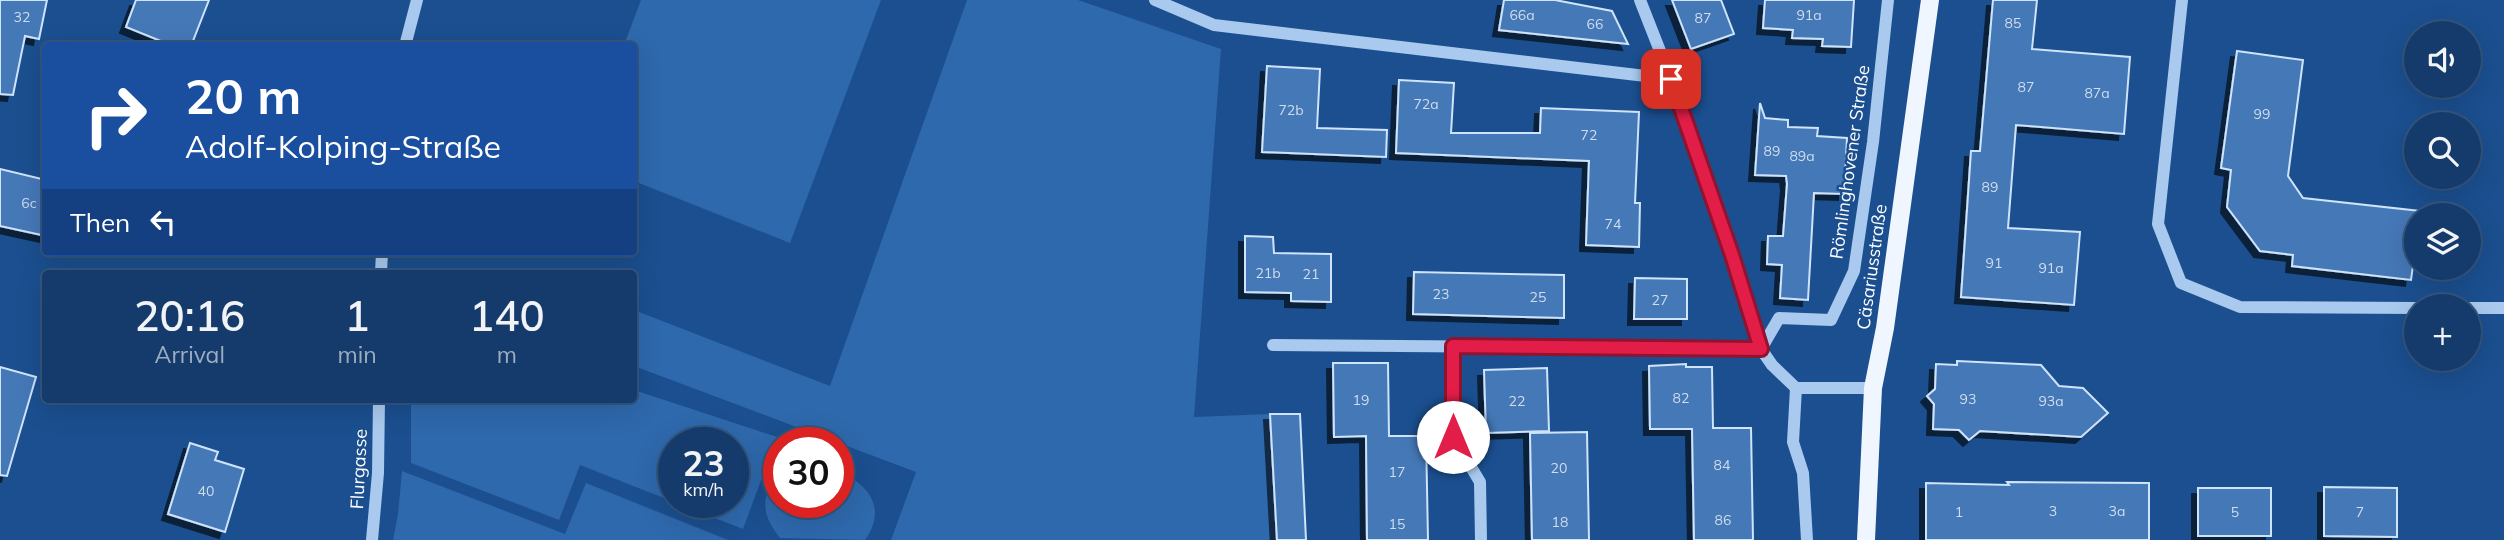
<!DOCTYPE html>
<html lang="en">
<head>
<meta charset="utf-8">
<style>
  :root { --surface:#143b6b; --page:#1d4271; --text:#f1f3f6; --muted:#9dadc1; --line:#33557e }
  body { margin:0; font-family:Mulish,sans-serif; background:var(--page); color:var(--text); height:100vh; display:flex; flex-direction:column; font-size:26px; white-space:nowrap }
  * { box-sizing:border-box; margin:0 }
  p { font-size:23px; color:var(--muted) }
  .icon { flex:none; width:38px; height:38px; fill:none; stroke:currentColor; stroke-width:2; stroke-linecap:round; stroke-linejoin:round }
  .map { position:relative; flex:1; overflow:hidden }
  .drawer { position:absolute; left:42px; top:270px; width:595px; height:133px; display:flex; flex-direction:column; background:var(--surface); border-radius:7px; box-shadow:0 7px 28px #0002,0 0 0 2px var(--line) }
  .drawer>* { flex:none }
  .hud { position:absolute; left:42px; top:42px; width:595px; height:214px; border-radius:7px; box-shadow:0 7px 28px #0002,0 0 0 2px var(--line); background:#1a4fa0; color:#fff; overflow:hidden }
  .fabs { position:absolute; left:2404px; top:21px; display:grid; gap:14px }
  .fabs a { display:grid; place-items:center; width:77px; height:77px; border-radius:50%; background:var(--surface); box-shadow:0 7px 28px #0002,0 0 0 2px var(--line); font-size:35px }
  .speed { position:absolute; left:658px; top:427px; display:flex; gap:14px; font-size:35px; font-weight:700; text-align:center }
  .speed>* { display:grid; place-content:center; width:91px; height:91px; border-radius:50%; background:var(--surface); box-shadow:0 7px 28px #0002,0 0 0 2px var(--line); line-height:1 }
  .speed small { font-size:18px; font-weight:400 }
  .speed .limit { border:10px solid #d22; background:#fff; color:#111 }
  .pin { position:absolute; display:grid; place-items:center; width:60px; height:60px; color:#fff; margin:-30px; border-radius:14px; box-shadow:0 4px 10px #0006 }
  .me { position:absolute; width:77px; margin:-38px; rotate:0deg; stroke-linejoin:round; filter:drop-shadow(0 0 5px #0008) }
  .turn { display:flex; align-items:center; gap:24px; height:147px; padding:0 28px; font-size:32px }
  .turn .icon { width:91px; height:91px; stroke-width:2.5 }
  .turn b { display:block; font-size:49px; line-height:60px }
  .then { display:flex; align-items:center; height:66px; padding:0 28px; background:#0003; gap:14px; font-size:26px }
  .eta { display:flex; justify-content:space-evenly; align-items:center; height:119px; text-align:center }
  .eta b { font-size:42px; font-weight:600; line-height:49px }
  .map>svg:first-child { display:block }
  .green { fill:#2e69ad }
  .building { fill:#4478b7; stroke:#cfe3fa; stroke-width:2; filter:url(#shadow) }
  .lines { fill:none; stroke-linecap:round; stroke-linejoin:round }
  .minor { stroke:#a9c9ee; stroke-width:12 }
  .major { stroke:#f0f6ff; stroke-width:18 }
  .route-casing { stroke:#92132f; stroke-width:18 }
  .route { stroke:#e11d48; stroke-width:12 }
  .labels { text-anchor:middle; stroke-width:5; stroke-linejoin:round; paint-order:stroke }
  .number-label { font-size:14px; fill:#d0dded }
  .street-label { font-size:18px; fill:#fff; stroke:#1b4f8f }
</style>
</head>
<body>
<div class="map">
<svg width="2504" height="540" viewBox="0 0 2504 540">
  <defs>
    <filter id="shadow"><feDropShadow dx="-6" dy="6" stdDeviation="0" flood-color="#0009"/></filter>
  </defs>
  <rect width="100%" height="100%" fill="#1b4f8f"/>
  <!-- green -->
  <g class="green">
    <path d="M641,0H881L790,243L634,181V46L624,45Z"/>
    <path d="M967,0H1078L1221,49L1194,417L1270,414L1275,540H891L916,472L634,366V310L830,386Z"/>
    <path d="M634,390L777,437L743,529L674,502H733V443H674V502L580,465L559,520L411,463V399H634Z"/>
    <path d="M402,471L565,534L586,483L728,540H393L398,514Z"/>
    <path d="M838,472C870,484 887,509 865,540L780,538C762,515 759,498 779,475V502H838Z"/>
  </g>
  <!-- building -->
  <g class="building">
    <path d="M0,0H47L39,39L25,36L13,95L0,94Z"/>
    <path d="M136,0H209L191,46H173L126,27Z"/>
    <path d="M1504,0H1555L1612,11L1628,44L1499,30Z"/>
    <path d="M1672,0H1721L1734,34L1691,49Z"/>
    <path d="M1765,0H1854L1851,47L1822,46L1823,39L1792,38L1793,30L1763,28Z"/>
    <path d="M1993,0H2037L2032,49L2130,57L2124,134L2016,125L2008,228L2080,232L2074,305L1961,297L1971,151H1980Z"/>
    <path d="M2237,51L2303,60L2288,176L2303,198L2420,211V215H2417V237L2411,280L2292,266L2293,255L2260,251L2227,207L2231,170L2221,168Z"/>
    <path d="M1267,66L1320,69L1317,128L1387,130L1386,157L1262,152Z"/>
    <path d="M1399,80L1454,83L1451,133H1540L1541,108L1639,112L1635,203H1640L1639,247L1586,245L1589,161L1396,153Z"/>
    <path d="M1760,103L1765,118L1788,120V127L1818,128L1817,136L1847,138L1844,194L1814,193L1808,300L1780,298L1782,265L1767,264L1768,236H1783L1787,184L1786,176L1755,175Z"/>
    <path d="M0,169L46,180V236L0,226Z"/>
    <path d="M1245,236L1273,237L1274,253L1331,254V302L1291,301V293L1245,292Z"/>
    <path d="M1414,272L1564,275V318L1413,314Z"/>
    <path d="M1635,278L1687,279V319H1634Z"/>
    <path d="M1957,361L2041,365L2059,386L2083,388L2108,413L2081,437L1980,431L1969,440L1959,430L1933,429L1934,404L1927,396L1935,389L1936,364L1957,365Z"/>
    <path d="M1333,363H1388L1389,436H1426L1428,540H1367L1366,436L1334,437Z"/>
    <path d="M1686,364V367H1712L1713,428H1751L1753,540H1694L1692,429H1650L1649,366Z"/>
    <path d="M0,367L36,377L7,476L0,475Z"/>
    <path d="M1547,368L1549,431L1486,433L1484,370Z"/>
    <path d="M1270,414H1300L1306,540H1277Z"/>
    <path d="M1587,432L1589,540H1532L1530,433Z"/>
    <path d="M190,443L218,452L215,460L244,469L225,532L168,514Z"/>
    <path d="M2007,482L2149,483V540H1926V483L2009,485Z"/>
    <path d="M2324,487L2397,488V537L2324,536Z"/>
    <rect x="2198" y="488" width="73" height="48"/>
  </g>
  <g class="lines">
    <!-- minor -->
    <g class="minor">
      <path d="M1155,0L1214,25L1671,79"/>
      <path d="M1640,0L1671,79L1732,255L1761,349L1772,365L1796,388H1873"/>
      <path d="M2182,0L2158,224L2181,283L2240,307L2417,308"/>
      <path d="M405,46L417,0"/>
      <path d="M381,273L382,252"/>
      <path d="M2469,308H2504"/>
      <path d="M1273,345L1761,349L1779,318L1831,320L1854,271L1873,142L1888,0"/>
      <path d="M1453,346V437L1480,482L1481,540"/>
      <path d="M1796,388L1793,442L1803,473L1807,540"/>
      <path d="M372,540L378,473L379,399"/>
    </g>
    <!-- major -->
    <path class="major" d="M1866,540L1873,388L1885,328L1930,0"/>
  </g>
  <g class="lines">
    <!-- route casing -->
    <g class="route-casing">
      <path id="route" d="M1453,437V346L1761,349L1732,255L1671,79"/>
    </g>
    <!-- route -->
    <use href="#route" class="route"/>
  </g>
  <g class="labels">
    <!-- number labels -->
    <g class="number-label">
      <text x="1522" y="20">66a</text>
      <text x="1809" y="20">91a</text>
      <text x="22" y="22">32</text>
      <text x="1703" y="23">87</text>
      <text x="2013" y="28">85</text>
      <text x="1595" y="29">66</text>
      <text x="2026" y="92">87</text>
      <text x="2097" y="98">87a</text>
      <text x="1426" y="109">72a</text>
      <text x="1291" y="115">72b</text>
      <text x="2262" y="119">99</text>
      <text x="1589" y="140">72</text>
      <text x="1772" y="156">89</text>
      <text x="1802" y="161">89a</text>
      <text x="1990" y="192">89</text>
      <text x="29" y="208">6c</text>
      <text x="1613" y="229">74</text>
      <text x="1994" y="268">91</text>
      <text x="2051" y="273">91a</text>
      <text x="1268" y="278">21b</text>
      <text x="1311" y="279">21</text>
      <text x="1441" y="299">23</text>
      <text x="1538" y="302">25</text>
      <text x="1660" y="305">27</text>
      <text x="1681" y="403">82</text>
      <text x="1968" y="404">93</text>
      <text x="1361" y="405">19</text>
      <text x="1517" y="406">22</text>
      <text x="2051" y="406">93a</text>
      <text x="1722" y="470">84</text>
      <text x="1559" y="473">20</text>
      <text x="1397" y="477">17</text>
      <text x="206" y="496">40</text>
      <text x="2053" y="516">3</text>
      <text x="2117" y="516">3a</text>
      <text x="1959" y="517">1</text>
      <text x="2235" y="517">5</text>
      <text x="2360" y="517">7</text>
      <text x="1723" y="525">86</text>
      <text x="1560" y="527">18</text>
      <text x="1397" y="529">15</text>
    </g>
    <!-- street labels -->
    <g class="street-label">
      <text transform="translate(1850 162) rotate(-82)" y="6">Römlinghovener Straße</text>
      <text transform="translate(1872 267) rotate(-82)" y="6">Cäsariusstraße</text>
      <text transform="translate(359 469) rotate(-87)" y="6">Flurgasse</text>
    </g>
  </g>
</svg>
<div class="fabs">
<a><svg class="icon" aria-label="sound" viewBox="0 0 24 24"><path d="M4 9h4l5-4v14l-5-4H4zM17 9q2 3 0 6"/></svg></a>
<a><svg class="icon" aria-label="search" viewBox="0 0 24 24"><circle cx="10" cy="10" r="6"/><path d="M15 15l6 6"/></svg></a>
<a><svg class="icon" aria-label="layers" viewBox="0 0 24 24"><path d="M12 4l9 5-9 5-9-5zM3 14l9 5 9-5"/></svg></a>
<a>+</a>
</div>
<div class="speed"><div>23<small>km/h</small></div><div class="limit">30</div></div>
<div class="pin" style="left:1671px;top:79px;background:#d93025"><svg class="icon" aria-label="arrive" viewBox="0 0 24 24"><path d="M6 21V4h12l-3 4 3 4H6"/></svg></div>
<svg class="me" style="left:1453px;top:437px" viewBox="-20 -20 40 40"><circle r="19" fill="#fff"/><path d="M0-13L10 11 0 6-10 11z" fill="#e11d48"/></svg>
<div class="hud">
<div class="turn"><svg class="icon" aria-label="right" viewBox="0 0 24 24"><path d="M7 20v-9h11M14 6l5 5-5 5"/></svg><div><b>20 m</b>Adolf-Kolping-Straße</div></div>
<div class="then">Then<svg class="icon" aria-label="left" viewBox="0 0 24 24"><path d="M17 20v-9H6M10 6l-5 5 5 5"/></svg></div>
</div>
<section class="drawer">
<div class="eta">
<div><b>20:16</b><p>Arrival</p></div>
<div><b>1</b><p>min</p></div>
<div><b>140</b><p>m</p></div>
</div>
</section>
</div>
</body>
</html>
